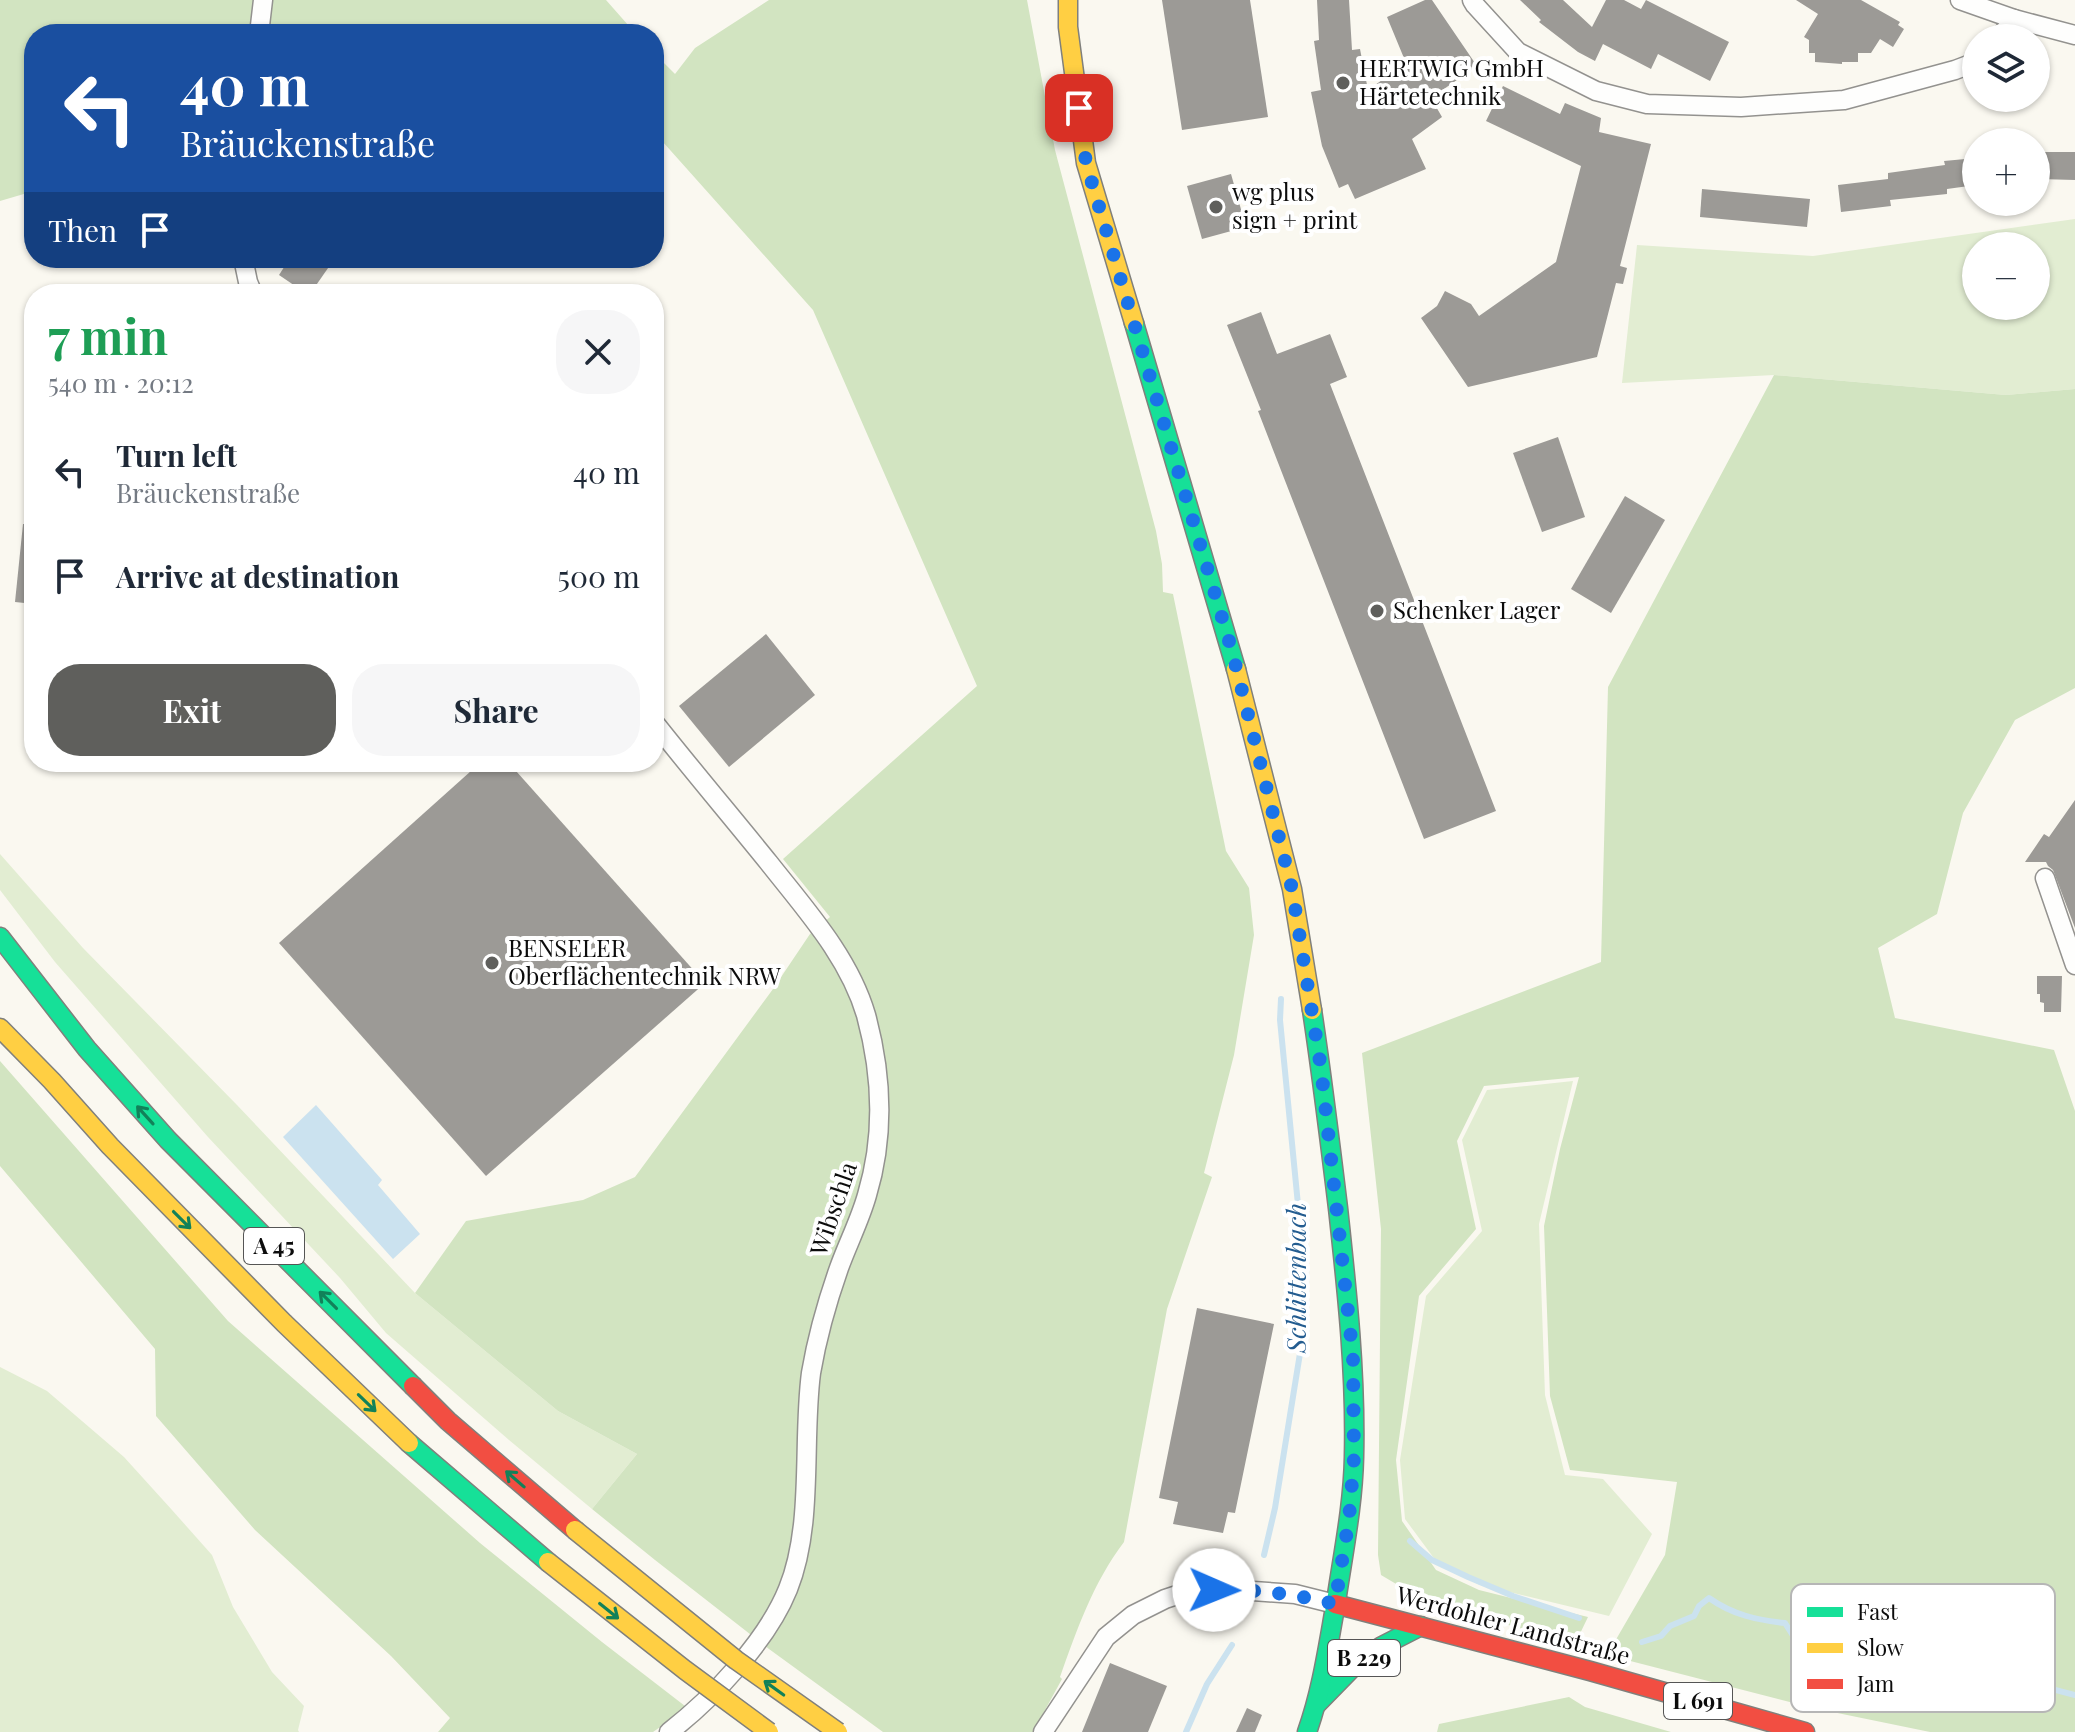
<!DOCTYPE html>
<html lang="en">
<head>
<meta charset="utf-8">
<style>
  :root { --surface:#fff; --page:#f6f6f7; --text:#1f2937; --muted:#747a83; --accent:#5f5f5c }
  body { margin:0; font-family:"Playfair Display",serif; background:var(--page); color:var(--text); height:100vh; display:flex; flex-direction:column; font-size:30px; white-space:nowrap }
  * { box-sizing:border-box; margin:0 }
  p { font-size:26px; color:var(--muted) }
  .icon { flex:none; width:44px; height:44px; fill:none; stroke:currentColor; stroke-width:2; stroke-linecap:round; stroke-linejoin:round }
  .map { position:relative; flex:1; overflow:hidden }
  .panel { position:absolute; left:24px; top:284px; width:640px; height:488px; display:flex; flex-direction:column; background:var(--surface); border-radius:32px; box-shadow:0 2px 6px #0004 }
  .panel>* { flex:none }
  .top-card { position:absolute; left:24px; top:24px; width:640px; height:244px; border-radius:32px; box-shadow:0 2px 6px #0004; background:#1a4fa0; color:#fff; overflow:hidden }
  .tools { position:absolute; left:1962px; top:24px; display:grid; gap:16px }
  .tools a { display:grid; place-items:center; width:88px; height:88px; border-radius:50%; background:var(--surface); box-shadow:0 2px 6px #0004; font-size:40px }
  .pin { position:absolute; display:grid; place-items:center; width:68px; height:68px; color:#fff; margin:-34px; border-radius:16px; box-shadow:0 4px 12px #0006 }
  .me { position:absolute; width:88px; margin:-44px; rotate:91deg; stroke-linejoin:round; filter:drop-shadow(0 0 6px #0008) }
  .turn { display:flex; align-items:center; gap:28px; height:168px; padding:0 24px; font-size:36px }
  .turn .icon { width:104px; height:104px; stroke-width:2.5 }
  .turn b { display:block; font-size:56px; line-height:68px }
  .then { display:flex; align-items:center; height:76px; padding:0 24px; background:#0003; gap:16px; font-size:30px }
  .round { display:grid; place-items:center; flex:none; width:84px; height:84px; border-radius:32px; background:var(--page) }
  .head { display:flex; align-items:center; justify-content:space-between; height:136px; padding:0 24px }
  h1 { font-size:48px; font-weight:700; line-height:60px; color:#1e9e55 }
  .primary-button { display:flex; gap:16px; margin-top:auto; padding:16px 24px }
  .primary-button a { flex:1; height:92px; border-radius:32px; background:var(--accent); color:#fff; font-size:32px; font-weight:700; line-height:92px; text-align:center }
  .primary-button a+a { background:var(--page); color:var(--text) }
  ul { padding:0; list-style:none }
  li { display:flex; align-items:center; gap:24px; height:104px; padding:0 24px }
  li div { flex:1 }
  li b { display:block; font-size:30px }
  li em { font-style:normal }
  .map>svg:first-child { display:block }
  .green { fill:#e2edd2; fill-rule:evenodd }
  .forest { fill:#d2e4c1 }
  .water { fill:#cbe2ef }
  .lines { fill:none; stroke-linecap:round; stroke-linejoin:round }
  .stream { stroke:#cbe2ef; stroke-width:6 }
  .building { fill:#9c9a96 }
  .street-casing { stroke:#93928f; stroke-width:21 }
  .fast-casing { stroke:#80807c; stroke-width:21 }
  .slow-casing { stroke:#80807c; stroke-width:21 }
  .jam-casing { stroke:#80807c; stroke-width:21 }
  .street { stroke:#fefefd; stroke-width:18 }
  .fast { stroke:#16e098; stroke-width:18 }
  .slow { stroke:#ffcf43; stroke-width:18 }
  .jam { stroke:#f24e42; stroke-width:18 }
  .slow-bridge-casing { stroke:#80807c; stroke-width:21; stroke-linecap:butt }
  .slow-bridge { stroke:#ffcf43; stroke-width:18 }
  .oneway { stroke:#128159 }
  .route { stroke:#1a73e8; stroke-width:14; stroke-dasharray:0 25.2 }
  .poi-dot { fill:#5f5f5c; stroke:#fff; stroke-width:3 }
  .labels { text-anchor:middle; stroke-width:8; stroke-linejoin:round; paint-order:stroke }
  .shield { fill:#fff; stroke:#555; stroke-width:2 }
  .shield-label { font-size:22px; font-weight:bold; fill:#0c0c0c }
  .poi-label { font-size:24px; fill:#0c0c0c; stroke:#fff; text-anchor:start }
  .street-label { font-size:24px; fill:#0c0c0c; stroke:#fff }
  .water-label { font-size:26px; font-style:italic; fill:#235c90; stroke:#fff }
  .key { fill:#fff; stroke:#b6b6b6; stroke-width:2 }
  .key-label { font-size:22px; fill:#0c0c0c }
</style>
</head>
<body>
<div class="map">
<svg width="2075" height="1732" viewBox="0 0 2075 1732">
  <rect width="100%" height="100%" fill="#faf8f0"/>
  <!-- green -->
  <g class="green">
    <path d="M2075,219V389L2006,395L1774,375L1622,383L1637,245L1813,256ZM1976,246H2036V306H1976Z"/>
    <path d="M0,854L83,948L237,1105L415,1293L558,1411L637,1454L592,1509L509,1440L386,1333L340,1278L208,1137L55,962L0,890Z"/>
    <path d="M1573,1081L1539,1224L1545,1395L1565,1475L1603,1479L1652,1534L1609,1616L1480,1585L1439,1565L1405,1519L1400,1460L1426,1296L1482,1231L1462,1140L1487,1090Z"/>
    <path d="M0,1367L47,1391L124,1457L172,1510L212,1555L233,1607L272,1672L304,1706L298,1730L299,1732H0Z"/>
  </g>
  <!-- forest -->
  <g class="forest">
    <path d="M0,0H606L636,34H34V191L0,201Z"/>
    <path d="M769,0H1027L1055,150L1156,531L1162,564L1163,592L1173,594L1226,851L1249,888L1254,935L1234,1055L1204,1173L1212,1177L1167,1309L1124,1542C1093,1583 1077,1629 1060,1677L1062,1679L1033,1732H883L769,1649L655,1560L592,1509L637,1454L558,1411L415,1293L466,1221L583,1200L635,1177L773,989L810,934L830,917L783,859L977,686L813,310L654,132V53L675,74L695,48Z"/>
    <path d="M1774,375L2006,395L2075,389V688L2015,720L1963,813L1937,914L1878,948L1895,1018L2054,1050L2075,1111V1732H1930L1813,1708L1607,1655L1665,1555L1677,1482L1570,1470L1550,1396L1544,1226L1560,1149L1579,1077L1484,1086L1457,1141L1476,1229L1419,1296L1396,1460L1402,1521L1436,1570L1479,1590L1588,1617L1574,1646L1413,1594L1381,1575L1378,1555L1381,1229L1362,1053L1601,962L1608,687Z"/>
    <path d="M0,1061L228,1321L480,1543L602,1642L685,1706L676,1716L653,1732H438L450,1718L391,1656L255,1530L156,1416L155,1349L0,1166Z"/>
    <path d="M1569,1697L1585,1707L1671,1732H1437L1439,1724Z"/>
  </g>
  <!-- water -->
  <path class="water" d="M316,1105L382,1180L378,1185L420,1234L393,1259L283,1137Z"/>
  <g class="lines">
    <!-- stream -->
    <g class="stream">
      <path d="M1410,1541L1432,1560L1468,1577L1513,1596L1579,1618"/>
      <path d="M1264,1555L1275,1508L1302,1341L1299,1215L1280,1020L1281,999"/>
      <path d="M1642,1642L1661,1636L1670,1626L1694,1616L1699,1606L1709,1598C1733,1615 1757,1620 1785,1623L1792,1634L1803,1645L1842,1651L1926,1656L2075,1695"/>
      <path d="M1186,1732L1207,1684L1232,1645"/>
    </g>
  </g>
  <!-- building -->
  <g class="building">
    <path d="M1162,0H1250L1268,117L1182,130Z"/>
    <path d="M1317,0H1349L1352,50L1360,49L1368,90L1406,63L1387,17L1425,0H1432L1477,66L1431,98L1442,117L1412,139L1426,169L1355,199L1348,184L1339,188L1322,146L1311,92L1321,90L1314,41L1319,40Z"/>
    <path d="M1520,0H1563L1592,27L1606,0H1624L1641,9L1646,0L1729,42L1710,81L1658,54L1651,69L1603,44L1595,61L1578,52L1539,22L1541,20Z"/>
    <path d="M1796,0H1861L1900,22L1898,25L1904,29L1893,47L1880,39L1871,53H1858V62H1842V64L1815,62V53H1809V40L1804,37L1818,14Z"/>
    <path d="M1503,86L1560,114L1565,103L1601,118L1599,132L1651,144L1620,266L1627,268L1623,284L1616,283L1597,357L1468,387L1421,318L1437,306L1445,291L1471,304L1479,316L1556,262L1581,166L1486,121Z"/>
    <path d="M2039,152H2075V180L2039,179Z"/>
    <path d="M1976,158V185L1947,189V194L1890,200L1891,206L1841,212L1838,185L1888,179V173L1945,165L1944,161Z"/>
    <path d="M1231,174L1246,227L1202,239L1187,186Z"/>
    <path d="M1702,189L1810,199L1807,227L1700,217Z"/>
    <path d="M290,258H335L310,294H307L279,275Z"/>
    <path d="M1261,312L1277,354L1330,334L1347,377L1330,384L1496,811L1424,839L1258,411L1261,410L1227,325Z"/>
    <path d="M1558,437L1585,517L1542,532L1513,453Z"/>
    <path d="M1625,496L1665,520L1611,613L1571,589Z"/>
    <path d="M23,524H34V604L15,602Z"/>
    <path d="M766,634L815,695L729,767L679,706Z"/>
    <path d="M481,762H508L705,983L486,1176L279,943Z"/>
    <path d="M2075,800V928L2053,870L2048,866L2046,862H2025L2044,834L2049,837Z"/>
    <path d="M2037,976H2062L2061,1012H2044V1003L2040,1002V994H2037Z"/>
    <path d="M1197,1308L1274,1324L1235,1513L1228,1512L1223,1533L1173,1524L1178,1502L1159,1498Z"/>
    <path d="M1110,1663L1167,1686L1148,1732H1082Z"/>
    <path d="M1247,1708L1262,1715L1255,1732H1236Z"/>
  </g>
  <g class="lines">
    <!-- street casing -->
    <g class="street-casing">
      <g id="street">
        <path d="M1472,0L1475,5L1518,52L1596,91L1647,104L1741,107L1844,100L1955,70L1976,62"/>
        <path d="M1960,0L2014,19L2075,35"/>
        <path d="M259,34L263,0"/>
        <path d="M1999,38L2014,19"/>
        <path d="M243,258L248,282L253,294"/>
        <path d="M654,722C692,770 731,816 769,863C806,910 849,957 866,1015C882,1074 885,1135 867,1195C860,1220 848,1243 839,1268C827,1302 817,1338 811,1373C802,1442 814,1525 788,1589C767,1641 713,1698 669,1732"/>
        <path d="M2045,878L2075,965"/>
        <path d="M1043,1732L1106,1637L1133,1615L1165,1599L1189,1591L1239,1590L1295,1594L1335,1604"/>
      </g>
    </g>
    <!-- fast casing -->
    <g class="fast-casing">
      <g id="fast">
        <path d="M1134,323L1236,669"/>
        <path d="M0,937L87,1049L168,1140L413,1386"/>
        <path d="M409,1443L548,1562"/>
        <path d="M1317,1704L1358,1662L1382,1646L1421,1626"/>
        <path d="M1307,1732C1322,1690 1328,1646 1336,1602C1343,1554 1353,1506 1354,1457C1356,1373 1347,1291 1338,1208C1330,1142 1322,1076 1312,1010"/>
      </g>
    </g>
    <!-- slow casing -->
    <g class="slow-casing">
      <g id="slow">
        <path d="M1068,0V27L1086,163L1134,323"/>
        <path d="M1236,669L1292,889L1312,1010"/>
        <path d="M0,1028L52,1081L110,1146L284,1323L409,1443"/>
      </g>
    </g>
    <!-- jam casing -->
    <g class="jam-casing">
      <g id="jam">
        <path d="M413,1386L448,1421L575,1530"/>
        <path d="M1335,1604L1590,1671L1805,1732"/>
      </g>
    </g>
    <!-- street -->
    <use href="#street" class="street"/>
    <!-- fast -->
    <use href="#fast" class="fast"/>
    <!-- slow -->
    <use href="#slow" class="slow"/>
    <!-- jam -->
    <use href="#jam" class="jam"/>
    <!-- slow-bridge casing -->
    <g class="slow-bridge-casing">
      <g id="slow-bridge">
        <path d="M575,1530L736,1660L838,1732"/>
        <path d="M548,1562L685,1670L769,1732"/>
      </g>
    </g>
    <!-- slow-bridge -->
    <use href="#slow-bridge" class="slow-bridge"/>
  </g>
  <!-- one-way arrows -->
  <defs><path id="oneway-shaft" d="M-6 0H5M1.5-3L5.5 0L1.5 3" fill="none" stroke-width="1.6" stroke-linecap="round" stroke-linejoin="round" transform="scale(2)"/></defs>
  <g class="oneway">
    <use href="#oneway-shaft" transform="translate(145 1115) rotate(-132)"/>
    <use href="#oneway-shaft" transform="translate(182 1220) rotate(45)"/>
    <use href="#oneway-shaft" transform="translate(328 1300) rotate(-135)"/>
    <use href="#oneway-shaft" transform="translate(367 1403) rotate(44)"/>
    <use href="#oneway-shaft" transform="translate(515 1479) rotate(-139)"/>
    <use href="#oneway-shaft" transform="translate(609 1611) rotate(39)"/>
    <use href="#oneway-shaft" transform="translate(774 1688) rotate(-144)"/>
  </g>
  <g class="lines">
    <!-- route -->
    <path class="route" d="M1079,108L1086,163L1232,651L1292,889L1321,1068L1353,1357L1354,1458L1349,1519L1335,1604C1294,1594 1256,1589 1214,1590"/>
  </g>
  <!-- markers -->
  <g class="poi-dot">
    <circle cx="1343" cy="83" r="8"/>
    <circle cx="1216" cy="207" r="8"/>
    <circle cx="1377" cy="611" r="8"/>
    <circle cx="492" cy="963" r="8"/>
  </g>
  <g class="labels">
    <!-- shield labels -->
    <g class="shield">
      <rect x="244" y="1228" width="60" height="36" rx="6"/>
      <rect x="1328" y="1640" width="72" height="36" rx="6"/>
      <rect x="1664" y="1683" width="68" height="36" rx="6"/>
    </g>
    <g class="shield-label">
      <text x="274" y="1254">A 45</text>
      <text x="1364" y="1666">B 229</text>
      <text x="1698" y="1709">L 691</text>
    </g>
    <!-- poi labels -->
    <g class="poi-label">
      <text x="1359" y="77">HERTWIG GmbH<tspan x="1359" dy="28">Härtetechnik</tspan></text>
      <text x="1232" y="201">wg plus<tspan x="1232" dy="28">sign + print</tspan></text>
      <text x="1393" y="619">Schenker Lager</text>
      <text x="508" y="957">BENSELER<tspan x="508" dy="28">Oberflächentechnik NRW</tspan></text>
    </g>
    <!-- street labels -->
    <g class="street-label">
      <text transform="translate(834 1209) rotate(-71)" y="8">Wibschla</text>
      <text transform="translate(1513 1626) rotate(15)" y="8">Werdohler Landstraße</text>
    </g>
    <!-- water labels -->
    <g class="water-label">
      <text transform="translate(1297 1278) rotate(-90)" y="9">Schlittenbach</text>
    </g>
  </g>
  <!-- legend -->
  <rect x="1791" y="1584" width="264" height="128" rx="12" class="key"/>
  <rect x="1807" y="1607" width="36" height="10" fill="#16e098"/>
  <rect x="1807" y="1643" width="36" height="10" fill="#ffcf43"/>
  <rect x="1807" y="1679" width="36" height="10" fill="#f24e42"/>
  <g class="key-label">
    <text x="1857" y="1620">Fast</text>
    <text x="1857" y="1656">Slow</text>
    <text x="1857" y="1692">Jam</text>
  </g>
</svg>
<div class="tools">
<a><svg class="icon" aria-label="layers" viewBox="0 0 24 24"><path d="M12 4l9 5-9 5-9-5zM3 14l9 5 9-5"/></svg></a>
<a>+</a>
<a>−</a>
</div>
<div class="pin" style="left:1079px;top:108px;background:#d93025"><svg class="icon" aria-label="arrive" viewBox="0 0 24 24"><path d="M6 21V4h12l-3 4 3 4H6"/></svg></div>
<svg class="me" style="left:1214px;top:1590px" viewBox="-20 -20 40 40"><circle r="19" fill="#fff"/><path d="M0-13L10 11 0 6-10 11z" fill="#1a73e8"/></svg>
<div class="top-card">
<div class="turn"><svg class="icon" aria-label="left" viewBox="0 0 24 24"><path d="M17 20v-9H6M10 6l-5 5 5 5"/></svg><div><b>40 m</b>Bräuckenstraße</div></div>
<div class="then">Then<svg class="icon" aria-label="arrive" viewBox="0 0 24 24"><path d="M6 21V4h12l-3 4 3 4H6"/></svg></div>
</div>
<section class="panel">
<div class="head"><div><h1>7 min</h1><p>540 m · 20:12</p></div><a class="round"><svg class="icon" aria-label="close" viewBox="0 0 24 24"><path d="M6 6l12 12M18 6L6 18"/></svg></a></div>
<ul>
<li><svg class="icon" aria-label="left" viewBox="0 0 24 24"><path d="M17 20v-9H6M10 6l-5 5 5 5"/></svg><div><b>Turn left</b><p>Bräuckenstraße</p></div><em>40 m</em></li>
<li><svg class="icon" aria-label="arrive" viewBox="0 0 24 24"><path d="M6 21V4h12l-3 4 3 4H6"/></svg><div><b>Arrive at destination</b></div><em>500 m</em></li>
</ul>
<div class="primary-button"><a>Exit</a><a>Share</a></div>
</section>
</div>
</body>
</html>
